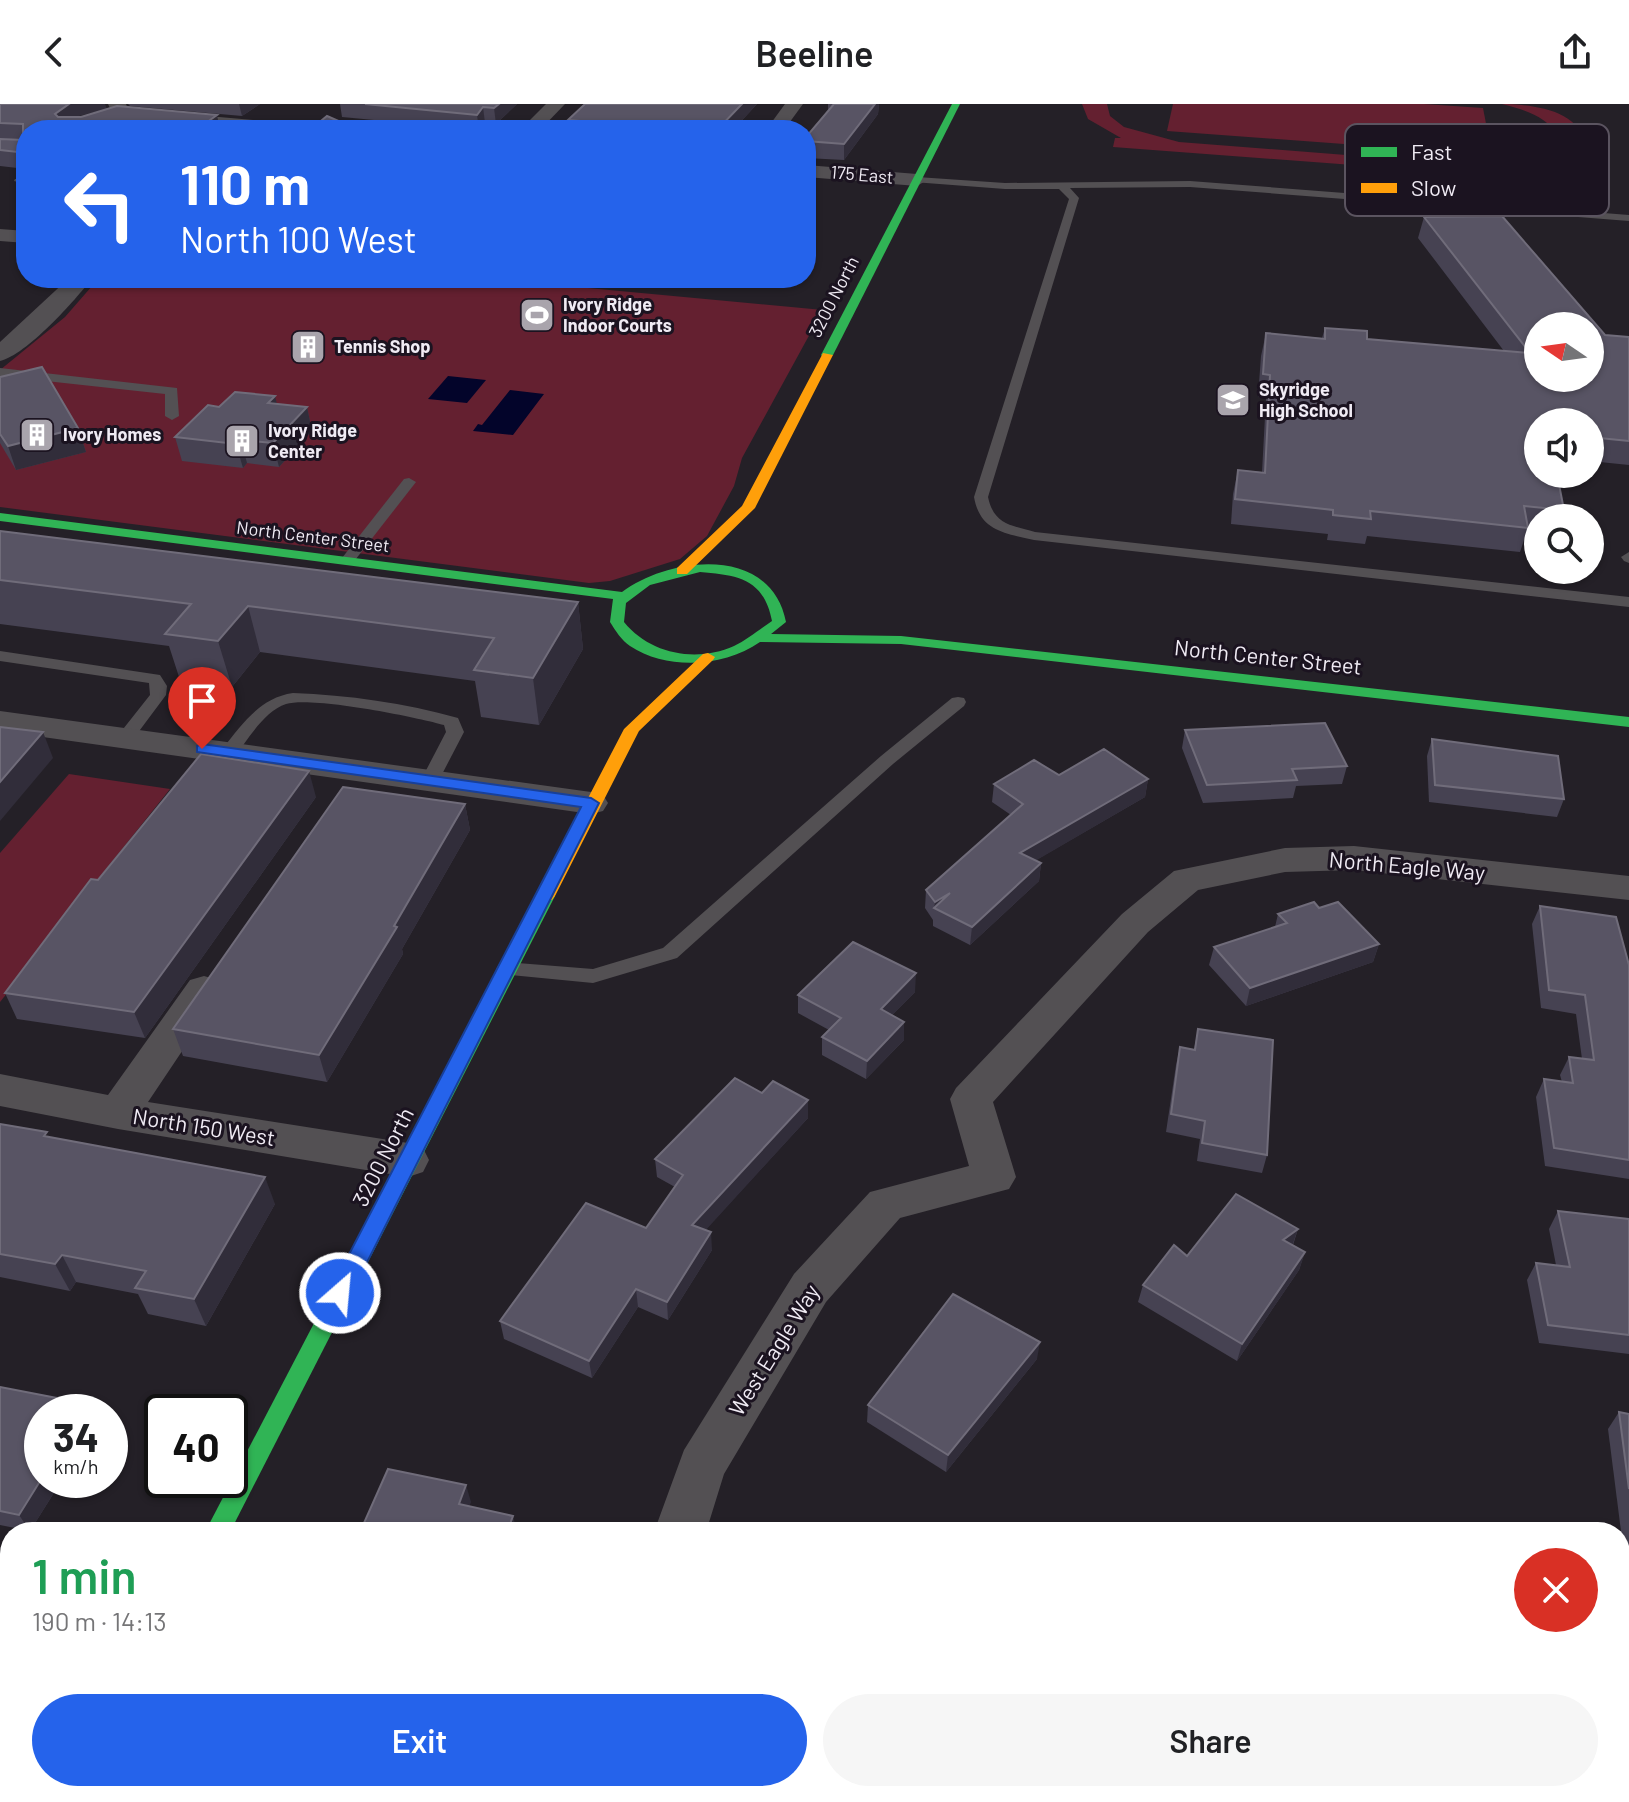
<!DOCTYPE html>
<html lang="en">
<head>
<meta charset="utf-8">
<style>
  :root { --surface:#fff; --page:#f6f6f6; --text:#202124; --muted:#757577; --accent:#2563eb }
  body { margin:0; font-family:Barlow,sans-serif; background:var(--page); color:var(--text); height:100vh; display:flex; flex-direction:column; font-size:30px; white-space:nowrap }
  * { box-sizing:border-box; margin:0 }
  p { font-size:26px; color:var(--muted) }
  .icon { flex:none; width:44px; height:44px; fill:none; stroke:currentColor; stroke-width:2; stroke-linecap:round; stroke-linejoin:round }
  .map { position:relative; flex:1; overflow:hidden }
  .drawer { position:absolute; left:0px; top:1418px; width:1630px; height:280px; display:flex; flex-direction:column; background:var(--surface); border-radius:32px 32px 0 0; box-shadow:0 2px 6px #0004 }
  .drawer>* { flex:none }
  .hud { position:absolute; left:16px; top:16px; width:800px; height:168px; border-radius:32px; box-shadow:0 2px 6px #0004; background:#2563eb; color:#fff; overflow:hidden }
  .needle { width:52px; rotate:283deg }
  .buttons { position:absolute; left:1524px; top:208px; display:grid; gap:16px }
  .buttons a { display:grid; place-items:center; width:80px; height:80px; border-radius:50%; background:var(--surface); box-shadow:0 2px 6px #0004; font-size:40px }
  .speed { position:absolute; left:24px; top:1290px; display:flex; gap:16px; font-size:40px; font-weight:700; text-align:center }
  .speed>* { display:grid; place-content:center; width:104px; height:104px; border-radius:50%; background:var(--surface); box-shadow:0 2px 6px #0004; line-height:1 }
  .speed small { font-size:20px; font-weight:400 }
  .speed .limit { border:4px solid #111; border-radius:12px; background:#fff; color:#111 }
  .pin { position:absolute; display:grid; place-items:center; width:68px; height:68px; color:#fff; margin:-82px -34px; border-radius:50% 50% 50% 0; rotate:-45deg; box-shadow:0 0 8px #0007 }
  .pin .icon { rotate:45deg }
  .me { position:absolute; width:88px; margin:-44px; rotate:27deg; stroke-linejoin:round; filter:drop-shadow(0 0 6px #0008) }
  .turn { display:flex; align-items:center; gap:28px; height:168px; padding:0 32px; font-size:36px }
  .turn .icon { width:104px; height:104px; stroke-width:2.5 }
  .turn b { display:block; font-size:56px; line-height:68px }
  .round { display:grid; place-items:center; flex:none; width:84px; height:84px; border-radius:42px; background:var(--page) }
  .summary { display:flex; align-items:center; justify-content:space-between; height:136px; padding:0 32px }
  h1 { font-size:48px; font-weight:600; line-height:60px; color:#1e9e55 }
  .primary-button { display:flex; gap:16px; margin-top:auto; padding:16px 32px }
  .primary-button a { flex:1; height:92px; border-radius:48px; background:var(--accent); color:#fff; font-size:32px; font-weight:600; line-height:92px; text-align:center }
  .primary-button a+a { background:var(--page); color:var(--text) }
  header { display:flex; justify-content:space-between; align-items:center; height:104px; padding:0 32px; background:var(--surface); font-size:36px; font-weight:600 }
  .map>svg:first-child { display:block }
  .green { fill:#642030 }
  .water { fill:#03042a }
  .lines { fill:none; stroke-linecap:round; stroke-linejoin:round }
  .lane { fill:#535053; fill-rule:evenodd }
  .street { fill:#535053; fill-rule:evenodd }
  .fast { fill:#30b455; fill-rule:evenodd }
  .slow { fill:#ff9f0a; fill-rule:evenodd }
  .wall { fill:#464252 }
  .shaded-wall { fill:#312d3a }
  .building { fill:#585464; stroke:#706c7a; stroke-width:2; fill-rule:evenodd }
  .route { fill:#2563eb; stroke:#184099; stroke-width:2 }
  .labels { text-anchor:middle; stroke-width:6; stroke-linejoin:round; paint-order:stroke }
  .far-street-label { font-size:18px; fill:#f0ebf4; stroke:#1b1320 }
  .far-poi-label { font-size:18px; font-weight:bold; fill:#f0ebf4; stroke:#1b1320; text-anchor:start }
  .street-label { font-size:22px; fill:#f0ebf4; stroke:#1b1320 }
  .key { fill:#1b1320; stroke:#5b5460; stroke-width:2 }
  .key-label { font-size:22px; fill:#f0ebf4 }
</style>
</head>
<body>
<header><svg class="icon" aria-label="back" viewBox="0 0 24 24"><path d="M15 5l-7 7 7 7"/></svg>Beeline<svg class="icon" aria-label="share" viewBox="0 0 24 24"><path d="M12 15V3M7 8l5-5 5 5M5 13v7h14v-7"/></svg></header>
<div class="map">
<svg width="1629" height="1698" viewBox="0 0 1629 1698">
  <rect width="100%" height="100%" fill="#242027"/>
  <!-- green -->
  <g class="green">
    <path d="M1082,0H1107L1110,12L1124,23L1179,38L1473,61C1500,61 1535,62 1556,42L1558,32C1547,12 1522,5 1502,0C1528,0 1582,5 1584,41L1571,56L1542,65L1548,67L1551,76L1113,43L1115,34H1121L1088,15Z"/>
    <path d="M1173,0H1424L1483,4L1492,51L1167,27Z"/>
    <path d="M99,174H482L823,206L742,354L734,382L707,432L680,455L610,477L589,479L0,403V266L65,213Z"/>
    <path d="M69,670L170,685L0,898V749Z"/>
  </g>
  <!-- water -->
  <g class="water">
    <path d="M448,272L486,276L467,299L428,295Z"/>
    <path d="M510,286L544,290L513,331L473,327L478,320L482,321Z"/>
  </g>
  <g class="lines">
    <!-- lane -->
    <g class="lane">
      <path d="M917,73L1005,79L1190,77L1629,111V117L1190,83L1070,84L1079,94L988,393C994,421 1011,421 1035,428L1629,493V503L1034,436C1004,429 980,427 974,393L1069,95L1059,85H1005L913,78L912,76Z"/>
      <path d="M26,74V80L14,77L15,75Z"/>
      <path d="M0,264L177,284L179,312L172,316L165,312V290L0,272Z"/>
      <path d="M409,374L416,378L352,460H342V454L404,375Z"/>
      <path d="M1629,448V459L1624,457L1621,453Z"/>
      <path d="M0,547L160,571L167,582L166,591L131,638H119L116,634L150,591L149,579L0,557Z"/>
      <path d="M293,589C348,591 405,599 458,614L464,628L439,676L430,682L421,676L446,628L444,621C416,613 312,592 286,600C264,607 248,636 234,653H222L219,649L222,645C243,620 259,594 293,589Z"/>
      <path d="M958,593L964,594L966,598L964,602L893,660L677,854L593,879L499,870L496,865L499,860L506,858L593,865L663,844L881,652L952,594Z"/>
    </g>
    <!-- street -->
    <g class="street">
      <path d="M108,0H126L128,5L298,20L307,26H237L121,15L115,14Z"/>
      <path d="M546,0H565L540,26H520Z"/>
      <path d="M785,0H803L784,26H766Z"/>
      <path d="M806,61L917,70L927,76L917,82L806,73Z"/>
      <path d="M0,125L26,127V139L0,137Z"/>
      <path d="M69,174H92C76,196 26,251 0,257V238Z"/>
      <path d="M0,607L591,688L603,691L608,699L603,707L591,710L0,627Z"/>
      <path d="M1354,742L1629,772V796L1354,766L1285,768L1198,786L1148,828L993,998L1016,1073L1009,1085L900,1114L826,1198L724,1370L706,1428H654L684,1346L794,1170L870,1088L969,1062L950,995L956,984L1122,810L1174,767L1285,744Z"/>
      <path d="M204,872L218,876L223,886L148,998L408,1039L423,1044L429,1056L423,1068L408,1073L118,1025L0,1002V970L108,991L190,876Z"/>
      <path d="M0,1535L10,1537V1591L0,1589Z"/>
      <path d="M475,1688H622L618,1698H479Z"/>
    </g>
    <!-- fast -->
    <g class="fast">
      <path d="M952,0H960L833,251L823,253L821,251Z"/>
      <path d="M0,409L622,488C671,452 771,441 786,518L771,530L901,532L1629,613V623L901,540L760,538C724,563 668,567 630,542C622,537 615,526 610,518L613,495L0,417ZM700,468C738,471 764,475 772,517C760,525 747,536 734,542C696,559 650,550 624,518L626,499L650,481Z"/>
      <path d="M546,786L555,792L230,1428H205L537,792Z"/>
    </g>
    <!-- slow -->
    <g class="slow">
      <path d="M823,249L833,251L755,404L687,470H677V464L742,402Z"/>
      <path d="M708,549L715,553L713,556L639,627L555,792L552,796H540L537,792L624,625L703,550Z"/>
      <path d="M69,1688H98L94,1698H65Z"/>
    </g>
  </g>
  <!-- wall -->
  <g class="wall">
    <path d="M0,0L79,12L77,13L217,11L26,26V65L0,62Z"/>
    <path d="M128,0H260L242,12L130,2Z"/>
    <path d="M340,0H517L496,20L485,19L480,26L342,13Z"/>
    <path d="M585,0H757L733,26H569L568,16Z"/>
    <path d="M826,0H879L878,10L844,56L806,54V33L828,7V0Z"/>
    <path d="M1424,113L1605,231L1629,233V361L1590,357V318H1538L1564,406L1562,414H1538V428L1527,427L1520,448L1367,432L1365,440L1327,436L1328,430L1231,420L1233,390L1238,366L1262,368L1266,294L1258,293L1261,252L1266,229L1322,234L1325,224L1367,235L1504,247L1418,134Z"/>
    <path d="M0,273L78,324L86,348L16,366L0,339Z"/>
    <path d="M277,300L307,303L312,327L279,363L247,359L243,364L182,357L175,333L219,303Z"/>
    <path d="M0,427L578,498L583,545L539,621L481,613L475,577L260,548L232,583L180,576L169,542L0,520Z"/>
    <path d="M1185,626L1347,662L1342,680L1296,682L1293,694L1203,699L1182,644Z"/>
    <path d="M1432,635L1564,695L1557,713L1429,698L1427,652Z"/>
    <path d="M1059,671L1148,675L1145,693L1036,756L1041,759L1039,777L970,841L933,822V816L925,804L926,786L1011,711L992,698L994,680Z"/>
    <path d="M316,693L145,934L17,915L5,889L98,776Z"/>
    <path d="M465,700L470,726L402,845L403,850L327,978L183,952L173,925Z"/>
    <path d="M1540,802L1629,861V1075L1545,1062L1536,993L1544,975L1562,978L1560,971L1569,953L1582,955L1576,910L1541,904L1532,820Z"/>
    <path d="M1319,804L1379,840L1373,858L1246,902L1209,861L1214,843L1275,823L1278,810Z"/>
    <path d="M915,888L892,911L904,918V936L866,975L822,951V933L829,926L798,909V891Z"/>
    <path d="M1198,925L1267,1051L1262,1069L1197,1057L1200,1035L1166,1028L1176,961L1180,943L1194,945Z"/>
    <path d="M762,989L808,996V1014L705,1126L712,1146L668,1216L638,1203L592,1274L504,1235L500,1217L646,1124L675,1083L657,1073L655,1055Z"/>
    <path d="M0,1020L275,1100L206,1222L148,1210L138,1190L76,1178L70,1187L0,1173Z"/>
    <path d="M1558,1107L1629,1115V1250L1539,1239L1527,1176L1536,1159L1556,1161L1549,1125Z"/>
    <path d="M1298,1125L1293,1141L1305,1148L1299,1166L1237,1257L1138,1198L1143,1181L1187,1152Z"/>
    <path d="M1037,1255L946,1368L867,1318L868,1301Z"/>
    <path d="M0,1283L42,1376H62L30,1427L0,1421Z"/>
    <path d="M1619,1308L1629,1310V1490L1608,1325Z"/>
    <path d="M1167,1688H1380V1698H1172L1166,1697Z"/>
    <path d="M1514,1688H1620L1629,1698H1515Z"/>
  </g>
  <!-- shaded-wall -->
  <g class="shaded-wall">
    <path d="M69,0H105L107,5L79,12L60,26L55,10Z"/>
    <path d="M239,0H260L242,12Z"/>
    <path d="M499,0H517L496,20L494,4Z"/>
    <path d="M742,0H757L733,26H717Z"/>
    <path d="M872,0H879L878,10L844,56V40Z"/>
    <path d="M483,3L485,19L479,26L477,11Z"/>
    <path d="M217,11L220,26H196Z"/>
    <path d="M275,292L281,316L268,299Z"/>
    <path d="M307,303L312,327L279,363L273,339Z"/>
    <path d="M78,324L86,348L16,366L8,342Z"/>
    <path d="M241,336L247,359L243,364L236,340Z"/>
    <path d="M578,498L583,545L539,621L533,574Z"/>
    <path d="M248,502L260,548L232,583L218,537Z"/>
    <path d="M43,628L53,654L0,717V678Z"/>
    <path d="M309,667L316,693L145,934L134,908Z"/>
    <path d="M1148,675L1145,693L1018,767L1020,749Z"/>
    <path d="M465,700L470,726L402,845L403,850L327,978L319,951Z"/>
    <path d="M1041,759L1039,777L970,841L972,823Z"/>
    <path d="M950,789L934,804L935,798Z"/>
    <path d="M1379,840L1373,858L1246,902L1250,884Z"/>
    <path d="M916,869L915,888L880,923L881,905Z"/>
    <path d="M904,918V936L866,975L867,957Z"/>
    <path d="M808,996V1014L694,1139L692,1121Z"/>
    <path d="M265,1073L275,1100L206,1222L194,1195Z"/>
    <path d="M1298,1125L1292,1142L1283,1136Z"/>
    <path d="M711,1128L712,1146L668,1216L667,1198Z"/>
    <path d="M1305,1148L1299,1166L1237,1257L1242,1240Z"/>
    <path d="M62,1151L76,1178L70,1187L55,1160Z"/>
    <path d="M636,1185L638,1203L592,1274L589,1257Z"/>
    <path d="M1040,1238L1037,1255L946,1368L948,1351Z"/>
    <path d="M88,1300L92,1308H83Z"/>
    <path d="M42,1374V1376H62L30,1427L19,1411Z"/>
    <path d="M466,1381L471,1398L464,1417L459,1400Z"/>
    <path d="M513,1412L517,1428H507Z"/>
  </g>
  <!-- building -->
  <g class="building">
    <path d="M0,0H69L55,10L58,13H81L117,2L217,11L196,26H26V49L0,46V35L23,36V20L0,19Z"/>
    <path d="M365,0H499L494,4L483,3L477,11Z"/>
    <path d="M585,0H742L717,26H687L568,16Z"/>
    <path d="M834,0H875L844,40L806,37V33Z"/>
    <path d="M327,12L359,26H310Z"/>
    <path d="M1502,112L1605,231L1629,233V337L1590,333V318H1538V370H1557L1564,406L1524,402L1528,424L1370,407L1371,415L1333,411V406L1235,395L1238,366L1265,369L1270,271L1263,270L1266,229L1325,235V224L1367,227V235L1530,249L1424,113ZM1538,222H1590V274H1538Z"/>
    <path d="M42,263L78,324L8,342L0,330V273Z"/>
    <path d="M235,288L275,292L268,299L307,303L273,339L241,336L236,340L175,333L208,301L219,303Z"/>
    <path d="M0,427L578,498L533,574L474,566L494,534L248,502L218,537L165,530L191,500L0,476Z"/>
    <path d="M1325,619L1347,662L1292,665L1297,676L1207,681L1185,626Z"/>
    <path d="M0,623L43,628L0,678Z"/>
    <path d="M1432,635L1558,652L1564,695L1435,681Z"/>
    <path d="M1104,645L1148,675L1020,749L1041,759L972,823L934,804L950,789L935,798L926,786L1023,700L994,680L1034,656L1059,671Z"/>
    <path d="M201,650L309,667L134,908L5,889L91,775L98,776Z"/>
    <path d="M343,683L465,700L394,822L397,823L319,951L173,925Z"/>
    <path d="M1314,798L1319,804L1338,798L1379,840L1250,884L1214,843L1287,819L1278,810Z"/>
    <path d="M1540,802L1616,813L1629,861V1056L1554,1044L1544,975L1573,979L1569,953L1594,956L1585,891L1549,886Z"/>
    <path d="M853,838L916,869L881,905L904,918L867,957L822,933L841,914L798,891Z"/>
    <path d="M1198,925L1273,936L1267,1051L1202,1039L1205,1017L1171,1010L1180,943L1195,946Z"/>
    <path d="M735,974L762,989L773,977L808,996L692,1121L711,1128L667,1198L636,1185L589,1257L500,1217L586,1099L646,1124L683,1071L655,1055Z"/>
    <path d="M0,1020L47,1028L44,1032L265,1073L194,1195L135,1184L146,1167L62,1151L55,1160L0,1150Z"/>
    <path d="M1236,1090L1298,1125L1283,1136L1305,1148L1242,1240L1143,1181L1174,1141L1187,1152Z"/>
    <path d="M1558,1107L1629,1115V1231L1548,1221L1536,1159L1570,1163Z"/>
    <path d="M953,1190L1040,1238L948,1351L868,1301Z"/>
    <path d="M0,1283L88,1300L83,1308H42V1374L19,1411L0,1407Z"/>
    <path d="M1619,1308L1629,1310V1385Z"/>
    <path d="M388,1365L466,1381L459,1400L513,1412L507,1428H360Z"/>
    <path d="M1620,1611L1629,1613V1698H1527L1526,1688H1620Z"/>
    <path d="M1198,1688H1380V1698L1340,1689V1698H1245Z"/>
  </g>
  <!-- route -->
  <path class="route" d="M202,640L591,694L599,699L348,1196L340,1198L332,1196L329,1189L581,703L197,648V642Z"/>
  <!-- icons -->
  <defs>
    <g id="stadium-square" transform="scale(1.8)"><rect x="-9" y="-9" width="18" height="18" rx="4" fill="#a9a4ac" stroke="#1b1320"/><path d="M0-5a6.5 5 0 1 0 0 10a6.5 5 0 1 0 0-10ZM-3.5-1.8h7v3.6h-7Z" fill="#fff"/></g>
    <g id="building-square" transform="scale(1.8)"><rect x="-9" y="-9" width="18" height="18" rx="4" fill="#a9a4ac" stroke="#1b1320"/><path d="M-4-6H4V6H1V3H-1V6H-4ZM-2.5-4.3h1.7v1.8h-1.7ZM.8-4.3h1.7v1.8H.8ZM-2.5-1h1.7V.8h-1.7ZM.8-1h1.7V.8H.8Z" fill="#fff"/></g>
    <g id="school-square" transform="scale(1.8)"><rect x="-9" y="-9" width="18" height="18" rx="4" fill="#a9a4ac" stroke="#1b1320"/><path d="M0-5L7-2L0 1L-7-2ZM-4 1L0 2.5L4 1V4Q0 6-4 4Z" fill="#fff"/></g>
  </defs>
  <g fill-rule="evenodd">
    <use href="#stadium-square" x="537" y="211"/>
    <use href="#building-square" x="308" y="243"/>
    <use href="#school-square" x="1233" y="296"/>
    <use href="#building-square" x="37" y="331"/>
    <use href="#building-square" x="242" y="337"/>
  </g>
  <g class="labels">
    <!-- far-street labels -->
    <g class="far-street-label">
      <text transform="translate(862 71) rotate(5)" y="6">175 East</text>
      <text transform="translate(834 193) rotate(-63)" y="6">3200 North</text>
      <text transform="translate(313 433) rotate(7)" y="6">North Center Street</text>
    </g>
    <!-- far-poi labels -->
    <g class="far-poi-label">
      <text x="563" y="207">Ivory Ridge<tspan x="563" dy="21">Indoor Courts</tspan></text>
      <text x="334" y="249">Tennis Shop</text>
      <text x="1259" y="292">Skyridge<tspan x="1259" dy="21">High School</tspan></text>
      <text x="268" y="333">Ivory Ridge<tspan x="268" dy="21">Center</tspan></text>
      <text x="63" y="337">Ivory Homes</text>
    </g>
    <!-- street labels -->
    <g class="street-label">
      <text transform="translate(1268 553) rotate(6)" y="8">North Center Street</text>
      <text transform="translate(1407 762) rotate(5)" y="8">North Eagle Way</text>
      <text transform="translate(204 1023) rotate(9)" y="8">North 150 West</text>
      <text transform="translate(383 1053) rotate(-63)" y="8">3200 North</text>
      <text transform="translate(774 1246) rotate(-58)" y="8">West Eagle Way</text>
    </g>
  </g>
  <!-- legend -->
  <rect x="1345" y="20" width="264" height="92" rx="12" class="key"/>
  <rect x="1361" y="43" width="36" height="10" fill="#30b455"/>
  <rect x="1361" y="79" width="36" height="10" fill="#ff9f0a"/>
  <g class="key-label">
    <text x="1411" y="56">Fast</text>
    <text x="1411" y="92">Slow</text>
  </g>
</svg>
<div class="buttons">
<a><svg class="needle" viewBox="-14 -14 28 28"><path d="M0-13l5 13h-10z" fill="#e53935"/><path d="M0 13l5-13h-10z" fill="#757577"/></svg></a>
<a><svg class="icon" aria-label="sound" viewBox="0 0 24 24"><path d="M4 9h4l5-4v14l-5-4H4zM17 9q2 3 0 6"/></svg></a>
<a><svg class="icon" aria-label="search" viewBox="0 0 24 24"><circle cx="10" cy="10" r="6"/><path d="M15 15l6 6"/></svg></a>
</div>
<div class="speed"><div>34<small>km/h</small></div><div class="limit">40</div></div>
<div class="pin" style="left:202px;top:645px;background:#d93025"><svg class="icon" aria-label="arrive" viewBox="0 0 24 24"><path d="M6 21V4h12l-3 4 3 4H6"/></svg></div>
<svg class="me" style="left:340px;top:1189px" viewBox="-20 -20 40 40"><circle r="17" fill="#2563eb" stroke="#fff" stroke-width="3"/><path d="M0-11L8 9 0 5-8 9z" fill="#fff"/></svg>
<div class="hud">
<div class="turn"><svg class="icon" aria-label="left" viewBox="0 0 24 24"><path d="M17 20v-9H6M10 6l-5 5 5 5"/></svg><div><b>110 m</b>North 100 West</div></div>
</div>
<section class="drawer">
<div class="summary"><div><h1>1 min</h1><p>190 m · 14:13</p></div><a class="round" style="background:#d93025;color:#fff"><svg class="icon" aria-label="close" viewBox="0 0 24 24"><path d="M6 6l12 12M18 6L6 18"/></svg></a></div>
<div class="primary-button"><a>Exit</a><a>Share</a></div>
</section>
</div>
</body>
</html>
